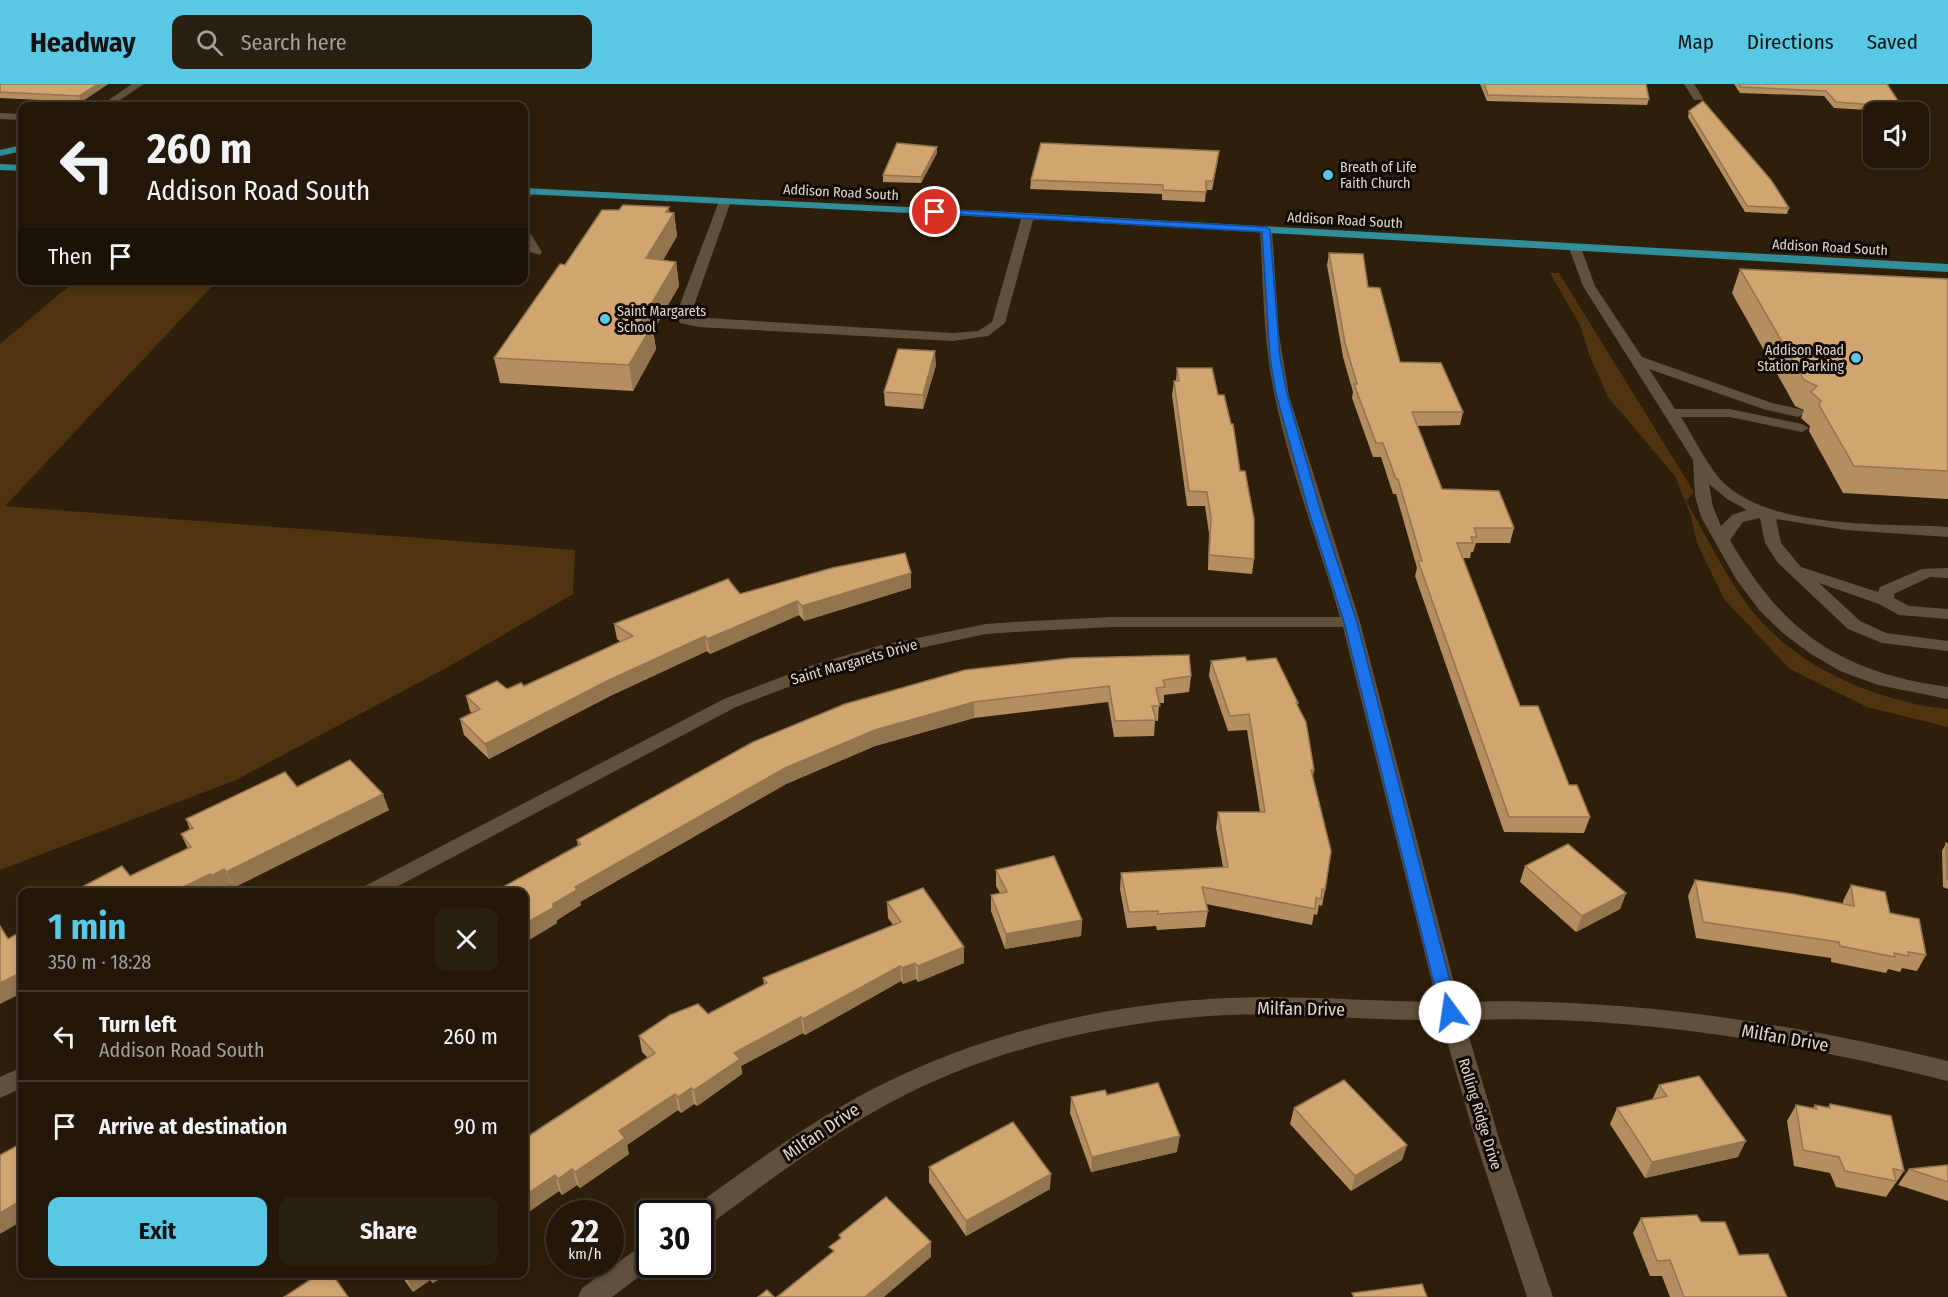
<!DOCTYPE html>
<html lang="en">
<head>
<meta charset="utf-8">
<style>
  :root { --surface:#221708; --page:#2a2012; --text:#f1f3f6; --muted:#a29f9c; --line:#3f3629; --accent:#59c8e4 }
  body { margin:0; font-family:"Fira Sans Condensed",sans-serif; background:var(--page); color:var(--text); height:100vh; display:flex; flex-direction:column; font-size:22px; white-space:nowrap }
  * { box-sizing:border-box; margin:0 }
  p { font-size:20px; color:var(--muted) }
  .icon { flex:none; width:33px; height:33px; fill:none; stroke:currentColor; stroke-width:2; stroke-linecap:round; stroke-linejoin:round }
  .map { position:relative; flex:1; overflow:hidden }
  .sheet { position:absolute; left:18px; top:804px; width:510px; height:390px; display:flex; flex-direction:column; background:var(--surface); border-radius:12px; box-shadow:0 3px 9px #0003,0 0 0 2px var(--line) }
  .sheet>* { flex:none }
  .top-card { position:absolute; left:18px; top:18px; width:510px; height:183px; border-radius:12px; box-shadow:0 3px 9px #0003,0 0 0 2px var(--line); background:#221708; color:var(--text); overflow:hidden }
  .controls { position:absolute; left:1863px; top:18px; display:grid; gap:12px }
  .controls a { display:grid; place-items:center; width:66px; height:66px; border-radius:12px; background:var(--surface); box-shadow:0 3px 9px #0003,0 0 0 2px var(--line); font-size:30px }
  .speed { position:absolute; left:546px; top:1116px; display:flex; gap:12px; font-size:30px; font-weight:700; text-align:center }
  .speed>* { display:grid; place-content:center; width:78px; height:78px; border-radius:50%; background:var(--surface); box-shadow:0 3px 9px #0003,0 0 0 2px var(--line); line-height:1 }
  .speed small { font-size:15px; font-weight:400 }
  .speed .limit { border:3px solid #111; border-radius:9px; background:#fff; color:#111 }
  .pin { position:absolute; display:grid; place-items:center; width:51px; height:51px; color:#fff; margin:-26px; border:3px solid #fff; border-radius:50%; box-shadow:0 2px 6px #0007 }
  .me { position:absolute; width:66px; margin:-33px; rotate:346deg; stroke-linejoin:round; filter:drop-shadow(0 0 4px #0008) }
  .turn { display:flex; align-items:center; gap:21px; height:126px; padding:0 30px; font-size:27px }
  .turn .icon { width:78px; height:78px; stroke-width:2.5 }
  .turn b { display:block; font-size:42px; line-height:51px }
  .then { display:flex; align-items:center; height:57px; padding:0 30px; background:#0003; gap:12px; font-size:22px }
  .round { display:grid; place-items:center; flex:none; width:63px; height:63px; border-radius:12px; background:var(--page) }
  .head { display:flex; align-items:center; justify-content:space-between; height:102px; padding:0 30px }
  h1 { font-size:36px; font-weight:700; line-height:45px; color:var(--accent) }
  .primary-button { display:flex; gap:12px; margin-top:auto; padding:12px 30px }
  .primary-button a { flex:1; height:69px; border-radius:12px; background:var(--accent); color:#111; font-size:24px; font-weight:700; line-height:69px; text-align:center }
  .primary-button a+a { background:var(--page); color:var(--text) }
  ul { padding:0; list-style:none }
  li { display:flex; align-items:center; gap:18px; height:90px; padding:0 30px; border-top:2px solid var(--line) }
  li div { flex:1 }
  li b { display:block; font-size:22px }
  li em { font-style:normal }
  header { display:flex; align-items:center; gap:36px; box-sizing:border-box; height:84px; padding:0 30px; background:var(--accent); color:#111 }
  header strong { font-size:28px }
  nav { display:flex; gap:33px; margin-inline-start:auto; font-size:21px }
  .search { width:420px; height:54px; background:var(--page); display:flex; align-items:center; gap:15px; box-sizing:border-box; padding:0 21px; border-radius:12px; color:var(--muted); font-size:22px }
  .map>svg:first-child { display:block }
  .green { fill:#4f340f }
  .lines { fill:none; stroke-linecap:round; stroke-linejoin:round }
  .lane { fill:#61503c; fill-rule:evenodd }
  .street { fill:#61503c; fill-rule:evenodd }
  .primary { fill:#2f8e9a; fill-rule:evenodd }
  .wall { fill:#b48e60 }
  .shaded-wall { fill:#92744e }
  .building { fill:#d1a570; stroke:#92744e; stroke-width:1.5 }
  .route { fill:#1a73e8; stroke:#114b97; stroke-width:1.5 }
  .poi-dot { fill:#59c8e4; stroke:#110a04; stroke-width:2 }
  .labels { text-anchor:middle; stroke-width:6; stroke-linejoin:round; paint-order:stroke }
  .far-poi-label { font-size:14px; fill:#e0d5ca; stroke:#110a04; text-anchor:start }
  .far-street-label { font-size:14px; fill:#e0d5ca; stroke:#110a04 }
  .street-label { font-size:15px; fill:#e0d5ca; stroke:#110a04 }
  .near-street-label { font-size:18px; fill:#e0d5ca; stroke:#110a04 }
</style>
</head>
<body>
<header>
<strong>Headway</strong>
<div class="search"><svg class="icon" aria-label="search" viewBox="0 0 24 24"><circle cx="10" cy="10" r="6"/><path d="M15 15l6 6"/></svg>Search here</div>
<nav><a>Map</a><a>Directions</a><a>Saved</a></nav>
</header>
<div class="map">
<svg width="1948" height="1213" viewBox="0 0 1948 1213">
  <rect width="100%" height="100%" fill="#2e1f0b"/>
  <!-- green -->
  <g class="green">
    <path d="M1550,189H1559L1694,408L1686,417C1705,450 1722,485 1744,516C1788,580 1873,617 1948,625V643L1867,623L1790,585L1724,515L1697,459L1691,432L1675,392L1608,313L1589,270L1580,241Z"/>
    <path d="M75,197H217L5,422L575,466L573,510L450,582L236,696L0,786V260Z"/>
  </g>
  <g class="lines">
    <!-- lane -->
    <g class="lane">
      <path d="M526,106L536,108L524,118V108Z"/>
      <path d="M725,114L731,117L690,233L953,249L978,247L992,238L1022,132L1028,129L1034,132L1005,239L988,252L953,257L698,243L680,239L676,231L719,117Z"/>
      <path d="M524,145L528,146L542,168L540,171L530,168L524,158Z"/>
      <path d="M1575,160L1581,164L1595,202L1642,273L1772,319L1803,326L1805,329L1798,333L1763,325L1649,285L1675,325H1730L1802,340L1809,344L1802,348L1730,333H1681C1693,352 1708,383 1723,398C1771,446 1885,439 1948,443V453L1845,446L1776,435L1781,459L1801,483L1878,508L1880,503L1922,485L1948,484V494L1930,493L1894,510V514L1909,522L1948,525V535L1899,531L1879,520L1819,499L1860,537L1886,549L1948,557V567L1882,559L1848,545L1778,479L1765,459L1760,434L1743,438L1730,456C1784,550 1841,588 1948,603V615L1878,601L1840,587L1811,570L1784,550L1760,527L1736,495L1701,433L1695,412L1693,376L1583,202L1569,164ZM1709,400L1727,415L1747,426L1732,431L1721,442L1713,423Z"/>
    </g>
    <!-- street -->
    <g class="street">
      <path d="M132,0H144L111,22H100Z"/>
      <path d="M1684,0H1694L1703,14L1702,16H1694Z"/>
      <path d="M0,29L22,30V36L0,35Z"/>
      <path d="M1266,142L1272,146L1279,250L1289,312L1360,538L1459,918C1625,913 1787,938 1948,977V997C1789,957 1628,930 1464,936L1500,1058L1553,1213H1527L1476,1058L1441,936C1364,937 1287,927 1210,932C1107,939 998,964 905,1011C835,1046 772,1095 709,1141L700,1144V1130H689L691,1125C755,1079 818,1031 889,997C988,949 1100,922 1209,915C1285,910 1361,917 1437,918L1343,543H1113L1031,547L986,550L887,571L825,589L736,623L387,808H360L363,803L724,615L813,581L878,562L986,540L1031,537L1113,533H1340C1317,453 1285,374 1271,292C1263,244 1263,194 1260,146Z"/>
      <path d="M22,983V1004L0,1014V993Z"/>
      <path d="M650,1159V1180H656L612,1213H578L582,1204L641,1162Z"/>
    </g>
    <!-- primary -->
    <g class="primary">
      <path d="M22,61V67L0,72V66Z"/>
      <path d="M0,80L22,81V87L0,86Z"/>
      <path d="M524,104L1028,129L1948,180V188L1028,135L524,110Z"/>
    </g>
  </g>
  <!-- wall -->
  <g class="wall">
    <path d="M0,0H108L81,18L0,14Z"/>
    <path d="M1480,0H1646L1649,15L1647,21L1487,17Z"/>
    <path d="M1734,0H1887L1902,23L1900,28L1834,24L1824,12L1740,9Z"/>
    <path d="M1689,27L1789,124L1787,130L1745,128L1688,33Z"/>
    <path d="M937,63V69L921,99L883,98V91Z"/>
    <path d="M1218,76L1212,106H1206L1205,118L1162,116V110L1030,105L1031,96Z"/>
    <path d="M669,128L674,129L677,152L663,176L676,178L679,202L653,247L656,265L633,307L500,299L494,274L565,181Z"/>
    <path d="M1329,169L1368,203L1400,278L1463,328L1460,341L1417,342L1442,405L1514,444L1510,459H1476L1473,468H1471L1470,474H1463L1520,622L1569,701L1590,733L1584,749L1504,748L1415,492L1417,484L1396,410H1393L1381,373H1373L1352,314L1353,308L1343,273L1327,181Z"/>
    <path d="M1740,185L1948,195V415L1843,409L1809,347L1810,342L1801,334L1804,326L1795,322L1732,209Z"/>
    <path d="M936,281L923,325L885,322L884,308Z"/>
    <path d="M1177,284L1254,475L1252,490L1208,486L1209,449L1205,422H1187L1172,311L1174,297H1176Z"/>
    <path d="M911,489V504L804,537L799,531L710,570L707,567L610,612L489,675L464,651L460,635L472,629L470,627L466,612L524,602L621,558L617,555L614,540L740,510Z"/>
    <path d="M1211,577H1247L1298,619V622L1314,686L1313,693L1325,806L1322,822L1319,821L1317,831L1314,830L1312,841L1206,820L1208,827L1205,843L1157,846L1156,842L1127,844L1120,805L1121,789L1223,783L1216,744L1218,728H1260L1247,646L1228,647L1209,592Z"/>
    <path d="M1191,592L1189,608L1164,611V619H1159L1158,637H1155L1154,652L1114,653L1108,618L974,634L875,662L786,700L580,818L581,821L557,836V839L524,859L578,762L577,756L845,620Z"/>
    <path d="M297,703L389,726L233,804L231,801L218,808L188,765L181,750L190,746L186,735Z"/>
    <path d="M1946,759L1948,760V805L1943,803L1942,767Z"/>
    <path d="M1525,782L1626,809L1620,825L1576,848L1520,798Z"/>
    <path d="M996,786L1082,836L1081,852L1005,865L991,827V811L1000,809L996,802Z"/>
    <path d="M1695,796L1843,820V817L1851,801L1890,829L1926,871L1917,887L1902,884L1900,888L1888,885L1886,889L1831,878V874L1696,854L1688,812Z"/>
    <path d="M887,818L964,879L918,898L916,895L903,900L901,897L805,951L803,949L741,982L742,990L697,1022L694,1020L681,1029L678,1026L627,1061L629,1070L580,1104L577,1101L562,1111L559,1107L524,1131L648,974L642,968L639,952L708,930L764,901L763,894L893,841L888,834Z"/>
    <path d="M1659,1001L1738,1073L1645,1094L1610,1040L1617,1024L1652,1016Z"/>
    <path d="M1107,1011L1177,1068L1091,1088L1070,1029L1071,1013Z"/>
    <path d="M1830,1020L1904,1087L1886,1113L1836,1103L1830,1089L1794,1082L1787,1037L1796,1021L1813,1024L1815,1021L1828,1023Z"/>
    <path d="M1294,1024L1407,1061L1402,1076L1351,1107L1290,1040Z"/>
    <path d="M1948,1081V1117L1898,1101L1909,1085Z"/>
    <path d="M929,1083L1050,1105L966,1152L929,1098Z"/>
    <path d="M1641,1134L1701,1138L1739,1171L1787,1213H1670L1662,1192H1650L1633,1149Z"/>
    <path d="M400,1190H447L433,1199L430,1196L413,1208Z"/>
  </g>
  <!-- shaded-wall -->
  <g class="shaded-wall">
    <path d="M98,0H108L81,18L79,12Z"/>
    <path d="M937,63V69L921,99V93Z"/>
    <path d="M669,123L670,135L674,129L677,152L650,199L646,174L666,128Z"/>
    <path d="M676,178L679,202L653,247L656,265L633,307L629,281L640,239Z"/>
    <path d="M935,267L936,281L923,325V311Z"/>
    <path d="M911,489V504L804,537L802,522Z"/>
    <path d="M797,517L799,531L710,570L707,555Z"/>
    <path d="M705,552L707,567L610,612L489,675L485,660L607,597Z"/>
    <path d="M974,618V634L875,662L786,700L580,818L581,821L557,836V839L524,859V840L553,820L575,803L785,684L875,646Z"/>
    <path d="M383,710L389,726L233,804L226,788Z"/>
    <path d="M224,785L231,801L218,808L211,792Z"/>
    <path d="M210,790L217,806L212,808H173Z"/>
    <path d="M1626,809L1620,825L1576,848L1582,832Z"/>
    <path d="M1082,836L1081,852L1005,865L1006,850Z"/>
    <path d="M964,863V879L918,898V882Z"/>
    <path d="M915,879L916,895L903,900L902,884Z"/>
    <path d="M900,882L901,897L805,951L803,935Z"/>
    <path d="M22,888V909L0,920V899Z"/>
    <path d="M801,933L803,949L741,982L742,990L697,1022L694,1006L734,969Z"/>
    <path d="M691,1004L694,1020L681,1029L678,1013Z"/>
    <path d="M675,1010L678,1026L627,1061L629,1070L580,1104L575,1088L619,1047Z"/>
    <path d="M1180,1052L1177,1068L1091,1088L1092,1073Z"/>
    <path d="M1746,1057L1738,1073L1645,1094L1652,1078Z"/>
    <path d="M1407,1061L1402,1076L1351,1107L1355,1092Z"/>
    <path d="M572,1085L577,1101L562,1111L558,1095Z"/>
    <path d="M1051,1090L1050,1105L966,1152V1137Z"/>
    <path d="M555,1091L559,1107L524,1131V1112Z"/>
    <path d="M22,1116V1137L0,1150V1129Z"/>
    <path d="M931,1158V1173L884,1213H865Z"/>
    <path d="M411,1190H428L430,1196L413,1208L406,1192Z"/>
    <path d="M429,1190H447L433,1199Z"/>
  </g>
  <!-- building -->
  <g class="building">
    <path d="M0,0H98L79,12L0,8Z"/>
    <path d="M1484,0H1646L1649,15L1488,11Z"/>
    <path d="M1739,0H1887L1902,23L1836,18L1826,7L1741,3Z"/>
    <path d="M1703,17L1771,96L1789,124L1747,122L1689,27Z"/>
    <path d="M897,59L937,63L921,93L883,91Z"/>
    <path d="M1041,59L1219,67L1213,97H1206V108L1163,106V101L1031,96Z"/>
    <path d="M623,121L669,123L666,128L674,129L646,174L676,178L640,239L653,240L629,281L494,274L560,180L565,181L602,126H619Z"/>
    <path d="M1329,169L1363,170L1368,203L1380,204L1400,278L1441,279L1463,328H1412L1442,405L1499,407L1514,444H1474L1477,453H1471L1473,459H1457L1520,622H1538L1569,701H1577L1590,733H1509L1418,477H1422L1398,395H1396L1383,359H1376L1354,300H1357L1345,259Z"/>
    <path d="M1740,185L1948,195V387L1854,382L1819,321L1821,317L1811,308L1817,302L1804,296Z"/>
    <path d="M898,265L935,267L923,311L884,308Z"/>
    <path d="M1177,284H1212L1218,311H1224L1231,340H1233L1240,387H1245L1254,435V475L1209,471L1211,434L1207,408L1189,407L1174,297H1179Z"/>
    <path d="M905,469L911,489L802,522L797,517L707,555L705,552L607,597L485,660L460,635L480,625L466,612L497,597L507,605L521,599L524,602L633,552L614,540L728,495L740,510L832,484Z"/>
    <path d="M1189,571L1191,592L1163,596L1165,603L1156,604L1160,622H1152L1156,636L1115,637L1109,602L974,618L875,646L785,684L575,803L577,806L553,820V824L524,840V808H494L581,760L577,756L753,658L845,620L965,586L1071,574Z"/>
    <path d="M1245,573L1247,577L1276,574L1298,619H1296L1306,638L1314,686H1311L1331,767L1325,806L1322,805L1321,815L1316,814L1315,825L1202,803L1208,827L1158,830V827L1129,828L1121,789L1228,783L1218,728H1265L1249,630L1230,632L1211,577Z"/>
    <path d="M350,676L383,710L226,788L224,785L211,792L210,790L173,808H77L76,806L122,782L130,792L191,763L181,750L193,744L186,735L285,688L297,703Z"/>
    <path d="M1946,759L1948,760V796L1947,795Z"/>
    <path d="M1568,760L1626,809L1582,832L1525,782Z"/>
    <path d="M1054,772L1082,836L1006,850L991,811L1007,808L996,786Z"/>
    <path d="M1695,796L1793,810L1854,822L1851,801L1885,808L1890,829L1919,835L1926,871L1908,868L1909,872L1894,869L1895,873L1840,862L1839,858L1703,838Z"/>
    <path d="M923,804L964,863L918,882L915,879L902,884L900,882L803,935L801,933L734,969L740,975L694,1006L691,1004L678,1013L675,1010L619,1047L625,1054L575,1088L572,1085L558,1095L555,1091L524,1112V1055L655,969L639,952L670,931L698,920L708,930L767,899L763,894L901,838L887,818Z"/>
    <path d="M0,842L8,855L22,847V888L0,899Z"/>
    <path d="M1699,992L1746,1057L1652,1078L1617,1024L1667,1012L1659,1001Z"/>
    <path d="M1344,996L1407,1061L1355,1092L1294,1024Z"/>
    <path d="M1158,999L1180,1052L1092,1073L1071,1013L1105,1006L1107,1011Z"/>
    <path d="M1830,1020L1891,1032L1904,1087L1893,1085L1896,1097L1845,1087L1839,1073L1803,1066L1796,1021L1817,1025L1815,1021L1830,1024Z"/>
    <path d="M1013,1038L1051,1090L966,1137L929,1083Z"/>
    <path d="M22,1059V1116L0,1129V1071Z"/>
    <path d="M1948,1081V1098L1909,1085Z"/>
    <path d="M886,1113L931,1158L865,1213H777L834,1167L829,1163L841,1154L839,1151Z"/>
    <path d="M1697,1131L1701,1138H1725L1739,1171L1768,1170L1787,1213H1684L1670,1176L1657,1177L1641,1134Z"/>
    <path d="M319,1190H332L348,1213H284Z"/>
    <path d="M1422,1200L1427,1213H1354L1352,1209Z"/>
    <path d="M767,1206L774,1213H758Z"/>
  </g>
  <!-- route -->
  <path class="route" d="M935,125L1266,143L1270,146L1280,274L1287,310L1321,428L1357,538L1458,928L1456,932H1444L1441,928L1344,538L1309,428L1276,310L1270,274L1262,148L932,129V126Z"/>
  <!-- markers -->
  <g class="poi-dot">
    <circle cx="1328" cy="91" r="6"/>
    <circle cx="605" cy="235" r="6"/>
    <circle cx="1856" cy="274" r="6"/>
  </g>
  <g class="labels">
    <!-- far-poi labels -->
    <g class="far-poi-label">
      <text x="1340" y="88">Breath of Life<tspan x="1340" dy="16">Faith Church</tspan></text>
      <text x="617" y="232">Saint Margarets<tspan x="617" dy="16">School</tspan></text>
      <text x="1844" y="271" text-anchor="end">Addison Road<tspan x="1844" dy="16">Station Parking</tspan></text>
    </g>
    <!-- far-street labels -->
    <g class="far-street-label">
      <text transform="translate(841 108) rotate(3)" y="5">Addison Road South</text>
      <text transform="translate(1345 136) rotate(3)" y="5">Addison Road South</text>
      <text transform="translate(1830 163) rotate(3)" y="5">Addison Road South</text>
    </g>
    <!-- street labels -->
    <g class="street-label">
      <text transform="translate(854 578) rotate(-16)" y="5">Saint Margarets Drive</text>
      <text transform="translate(1480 1030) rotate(73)" y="5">Rolling Ridge Drive</text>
    </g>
    <!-- near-street labels -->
    <g class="near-street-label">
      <text transform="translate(1301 925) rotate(1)" y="6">Milfan Drive</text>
      <text transform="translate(1785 954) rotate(10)" y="6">Milfan Drive</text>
      <text transform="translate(821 1048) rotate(-34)" y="6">Milfan Drive</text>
    </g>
  </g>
</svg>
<div class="controls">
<a><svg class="icon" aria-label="sound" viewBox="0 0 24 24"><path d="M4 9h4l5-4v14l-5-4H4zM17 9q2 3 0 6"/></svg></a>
</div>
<div class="speed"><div>22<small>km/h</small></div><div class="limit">30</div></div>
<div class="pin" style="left:935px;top:128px;background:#d93025"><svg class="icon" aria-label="arrive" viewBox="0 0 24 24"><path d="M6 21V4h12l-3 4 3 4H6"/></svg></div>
<svg class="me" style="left:1450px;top:928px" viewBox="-20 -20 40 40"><circle r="19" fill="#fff"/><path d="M0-13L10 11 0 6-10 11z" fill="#1a73e8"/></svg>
<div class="top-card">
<div class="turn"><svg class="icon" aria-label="left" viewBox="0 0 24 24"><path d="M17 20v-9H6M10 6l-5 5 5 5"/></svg><div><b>260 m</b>Addison Road South</div></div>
<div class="then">Then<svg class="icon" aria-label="arrive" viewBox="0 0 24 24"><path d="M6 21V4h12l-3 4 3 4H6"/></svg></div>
</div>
<section class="sheet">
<div class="head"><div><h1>1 min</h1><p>350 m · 18:28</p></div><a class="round"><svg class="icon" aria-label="close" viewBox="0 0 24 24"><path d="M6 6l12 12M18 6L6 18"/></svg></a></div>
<ul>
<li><svg class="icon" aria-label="left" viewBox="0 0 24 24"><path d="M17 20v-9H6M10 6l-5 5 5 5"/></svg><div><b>Turn left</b><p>Addison Road South</p></div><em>260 m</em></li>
<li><svg class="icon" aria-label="arrive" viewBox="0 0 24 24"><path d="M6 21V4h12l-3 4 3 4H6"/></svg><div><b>Arrive at destination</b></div><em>90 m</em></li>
</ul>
<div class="primary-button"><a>Exit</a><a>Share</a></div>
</section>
</div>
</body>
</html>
